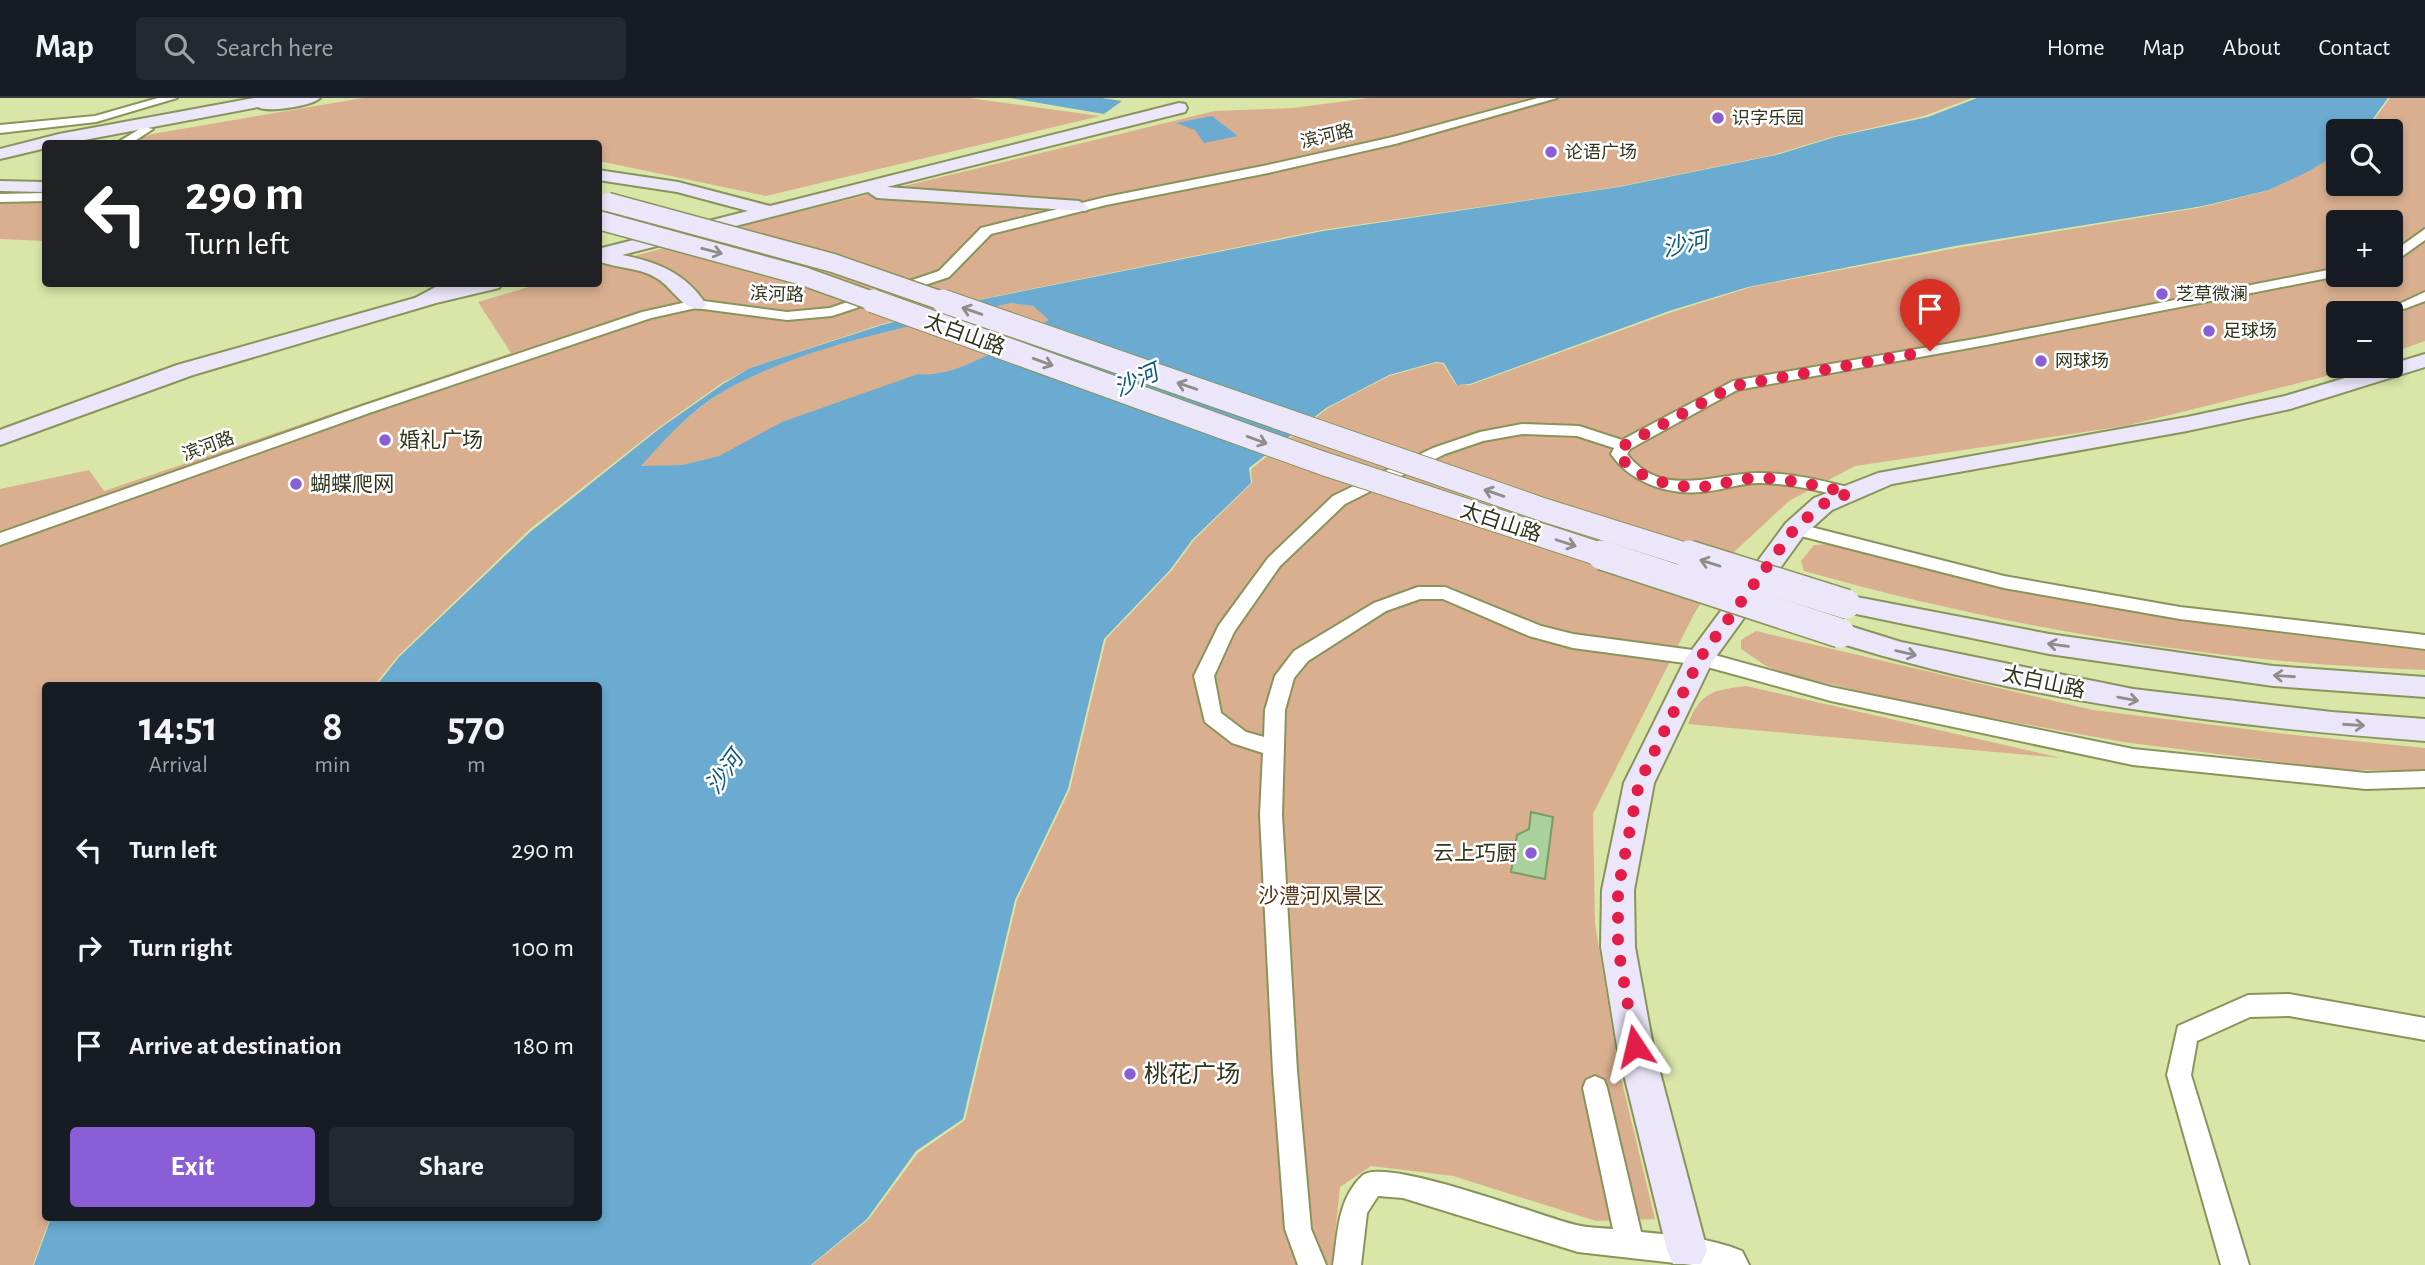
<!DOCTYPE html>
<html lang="en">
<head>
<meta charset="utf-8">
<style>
  :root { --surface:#171b24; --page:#242831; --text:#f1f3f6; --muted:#9ea1a6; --line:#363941; --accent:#8a5ed7 }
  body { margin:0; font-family:"Alegreya Sans","Noto Sans SC",sans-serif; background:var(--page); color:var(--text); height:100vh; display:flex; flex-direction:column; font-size:26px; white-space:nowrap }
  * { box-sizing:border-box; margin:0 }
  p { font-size:23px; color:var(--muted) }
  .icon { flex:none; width:38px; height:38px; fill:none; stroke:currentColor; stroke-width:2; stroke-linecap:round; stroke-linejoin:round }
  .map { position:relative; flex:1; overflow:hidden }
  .sheet { position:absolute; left:42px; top:584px; width:560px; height:539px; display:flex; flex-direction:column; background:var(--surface); border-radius:7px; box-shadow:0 4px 10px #0003 }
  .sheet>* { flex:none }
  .guide { position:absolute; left:42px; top:42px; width:560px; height:147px; border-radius:7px; box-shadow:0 4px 10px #0003; background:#202124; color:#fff; overflow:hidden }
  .controls { position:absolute; left:2326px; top:21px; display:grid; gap:14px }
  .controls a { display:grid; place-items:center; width:77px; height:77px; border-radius:7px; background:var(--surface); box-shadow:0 4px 10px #0003; font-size:35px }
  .pin { position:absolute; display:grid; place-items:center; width:60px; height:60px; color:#fff; margin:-72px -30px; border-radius:50% 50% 50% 0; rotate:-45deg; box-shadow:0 0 7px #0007 }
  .pin .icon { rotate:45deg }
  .me { position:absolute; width:77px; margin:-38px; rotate:350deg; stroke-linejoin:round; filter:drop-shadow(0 0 5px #0008) }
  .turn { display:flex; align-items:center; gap:24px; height:147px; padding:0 28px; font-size:32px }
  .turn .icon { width:91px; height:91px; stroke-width:2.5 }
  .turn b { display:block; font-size:49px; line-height:60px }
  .eta { display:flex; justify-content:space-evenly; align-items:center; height:119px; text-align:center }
  .eta b { font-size:42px; font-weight:700; line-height:49px }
  .cta { display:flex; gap:14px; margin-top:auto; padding:14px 28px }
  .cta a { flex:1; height:80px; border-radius:7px; background:var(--accent); color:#fff; font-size:28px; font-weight:700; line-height:80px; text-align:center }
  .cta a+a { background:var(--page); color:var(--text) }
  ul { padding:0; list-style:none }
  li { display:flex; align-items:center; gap:21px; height:98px; padding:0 28px }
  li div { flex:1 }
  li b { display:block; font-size:26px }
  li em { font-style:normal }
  header { display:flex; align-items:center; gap:42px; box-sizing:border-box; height:98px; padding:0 35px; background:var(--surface); border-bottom:2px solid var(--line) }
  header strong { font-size:33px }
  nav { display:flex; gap:38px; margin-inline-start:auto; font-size:24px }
  .search { width:490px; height:63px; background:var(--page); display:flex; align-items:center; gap:18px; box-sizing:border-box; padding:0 24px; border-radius:7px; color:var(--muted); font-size:26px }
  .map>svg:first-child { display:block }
  .green { fill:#d9af90; fill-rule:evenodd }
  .water { fill:#6baad1; fill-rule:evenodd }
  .building { fill:#aad09c; stroke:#779b69; stroke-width:2 }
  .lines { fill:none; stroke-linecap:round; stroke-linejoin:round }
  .street-casing { stroke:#89945a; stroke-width:4 }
  .secondary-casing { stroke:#89945a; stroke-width:4 }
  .street { fill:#fff; fill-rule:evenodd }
  .secondary { fill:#ece6fa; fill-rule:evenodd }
  .secondary-bridge-far2-casing { stroke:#89945a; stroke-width:21; stroke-linecap:butt }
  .secondary-bridge-far1-casing { stroke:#89945a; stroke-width:25; stroke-linecap:butt }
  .secondary-bridge-casing { stroke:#89945a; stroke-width:32; stroke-linecap:butt }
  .secondary-bridge-far2 { stroke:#ece6fa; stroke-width:18 }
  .secondary-bridge-far1 { stroke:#ece6fa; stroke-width:23 }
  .secondary-bridge { stroke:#ece6fa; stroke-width:29 }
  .oneway { stroke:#8e8d8b }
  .route { stroke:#e11d48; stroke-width:12; stroke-dasharray:0 21.6 }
  .poi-dot { fill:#8a5ed7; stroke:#fff; stroke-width:2.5 }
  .labels { text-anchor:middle; stroke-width:5; stroke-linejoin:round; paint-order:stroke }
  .far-poi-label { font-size:18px; fill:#30341c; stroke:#fff; text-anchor:start }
  .far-street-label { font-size:18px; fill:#30341c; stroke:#fff }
  .street-label { font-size:21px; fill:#30341c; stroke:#fff }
  .poi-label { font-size:21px; fill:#30341c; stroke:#fff; text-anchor:start }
  .park-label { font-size:21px; fill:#583313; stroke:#fff }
  .water-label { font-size:23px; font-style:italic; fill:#0b5a81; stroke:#fff }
  .near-poi-label { font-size:24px; fill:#30341c; stroke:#fff; text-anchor:start }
</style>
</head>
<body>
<header>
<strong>Map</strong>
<div class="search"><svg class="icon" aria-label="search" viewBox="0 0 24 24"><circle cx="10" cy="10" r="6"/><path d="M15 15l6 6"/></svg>Search here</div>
<nav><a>Home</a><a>Map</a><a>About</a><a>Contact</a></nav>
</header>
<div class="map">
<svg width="2425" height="1167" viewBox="0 0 2425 1167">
  <rect width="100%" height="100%" fill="#d9e6a8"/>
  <!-- green -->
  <g class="green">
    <path d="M363,0H969L1100,18L766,98L599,63L598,46L136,45L137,42L152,36Z"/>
    <path d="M1369,0H1972L1924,18L1832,39L1773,57L1616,89L1322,132L977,202L882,226L750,270L722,285L657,331L530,431L397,559L374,588H46V1120H50L33,1167H0V391L89,372L104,393L511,255L478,204L539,186H598L599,168L764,122L1215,13L1293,10Z"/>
    <path d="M2390,0H2425V243L2391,255L2390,215H2338V268H2355L2323,279L2125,328L1855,368L1789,403L1733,455L1694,516L1593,716L1595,826L1618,968L1655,1121L1596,1123L1453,1078L1371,1068L1340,1089L1332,1167H812L869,1121L918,1055L965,1022L1017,802L1070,691L1106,541L1172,472L1194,442L1252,385L1251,371L1328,310L1389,278L1436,265L1443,266L1456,287H1470L1672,214L1751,189L1956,150L2203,109L2270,92L2338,56V86H2390V33H2366ZM2338,124H2390V177H2338Z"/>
    <path d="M0,101H45V143L0,141Z"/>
    <path d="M1011,205L1033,208L1050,222C1012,242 961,280 918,276L719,358L682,367L640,369C665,340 691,313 724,293C805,246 920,227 1011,205Z"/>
    <path d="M1832,446L2016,493L2261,533L2425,553V572C2216,565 2006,530 1804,473L1801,463L1814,447Z"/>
    <path d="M1756,533L2093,612L2295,637L2425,650V672H2344L2123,644L1920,607L1783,575L1766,568L1741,551V542Z"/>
    <path d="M1746,588L2061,660L1688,626C1700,594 1714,592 1746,588Z"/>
  </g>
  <!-- water -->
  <g class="water">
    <path d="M1010,0H1102L1122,3L1104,16Z"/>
    <path d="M1977,0H2388L2364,33H2338V55L2311,72L2269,92L2203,108L1955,148L1748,189L1669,213L1470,286L1457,287L1444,265L1436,264L1389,277L1326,310L1249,370L1251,385L1192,442L1170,472L1104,541L1068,691L1015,802L963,1021L916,1053L867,1121L811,1167H34L51,1120H598V588H376L399,559L530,434L659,331L723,286L750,270L882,227L979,202L1323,133L1619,89L1776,57L1835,39L1928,19ZM1011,205L1033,208L1049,222C1012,242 960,280 918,276L782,324L719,358L682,367L641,368C666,340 691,312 724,293C806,246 920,227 1011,205Z"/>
    <path d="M1212,18L1238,38L1204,45L1195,32L1176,25Z"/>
  </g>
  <!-- building -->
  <path class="building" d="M1531,714L1553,719L1545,781L1511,774L1517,737L1529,731Z"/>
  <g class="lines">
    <!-- street casing -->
    <g class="street-casing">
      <g id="street">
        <path d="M158,0H177L96,24L0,35V27L95,18Z"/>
        <path d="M1538,0H1557L1395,46L1268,75L1106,107L991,136L949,179L832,218L787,222L696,210L651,220L372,314L0,447V435L362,308L642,214L696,202L787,214L830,210L939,173L981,130L1106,99L1268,67L1393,39Z"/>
        <path d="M143,29L153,31L130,46H115Z"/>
        <path d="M46,95V103L0,104V96Z"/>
        <path d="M2425,131V142L2390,167V156Z"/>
        <path d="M2338,170V177H2343L1986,247L1737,292L1630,351L1627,356C1662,402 1714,375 1759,375C1791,375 1824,383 1855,391L1857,395L1855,399L1849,400C1820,393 1789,385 1759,385C1739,385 1720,393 1701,394C1667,397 1630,384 1611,356L1614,350L1577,338L1522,336L1483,343L1445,356L1345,406L1280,468L1234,534L1214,578L1221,615L1246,634L1264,639L1265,612L1275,578L1294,553L1374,505L1418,489H1445L1541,528L1573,536L1700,553L1831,589L2133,651L2366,675L2425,673V689L2366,691L2133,667L1831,603L1700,567L1573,550L1529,538L1443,501H1420L1386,513L1308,563L1294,580L1285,612L1282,717L1297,973L1311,1131L1326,1167H1298L1285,1131L1273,973L1260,717L1263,655L1232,645L1205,624L1194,578L1219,527L1268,460L1333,398L1433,350L1480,334L1522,326L1579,328L1622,342L1733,283L1986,239Z"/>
        <path d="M2425,194V203L2404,211L2397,207Z"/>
        <path d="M1795,425L2004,478L2180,509L2425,537V551L2180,521L2004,490L1789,435L1786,431L1789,427Z"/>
        <path d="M2289,896L2425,920V942L2289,918L2250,919L2197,943L2191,977L2249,1167H2221L2167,977L2178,928L2248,897Z"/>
        <path d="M1595,978L1604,982L1607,990L1641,1134C1675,1137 1710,1140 1742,1153L1749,1167H1693L1578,1154L1403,1100L1378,1098L1367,1115L1361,1167H1333C1338,1135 1337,1102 1362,1078C1382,1057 1542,1119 1576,1127C1588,1130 1601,1130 1613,1131L1583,990L1586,982Z"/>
      </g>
    </g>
    <!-- secondary casing -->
    <g class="secondary-casing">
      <g id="secondary">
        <path d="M254,0H320C312,8 267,15 258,9L63,46H46V50L0,61V51L59,36Z"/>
        <path d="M1179,5L1185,6L1187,10L1185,14L887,89L1079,103L1088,109L1086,113L877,100L868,94L622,157C658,164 685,175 706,206L703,210C684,215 674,191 658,181C640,169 618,171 598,163V151L748,113L677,94L598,82V72L678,84L770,108Z"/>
        <path d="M0,83L46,84V94L0,93Z"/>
        <path d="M441,186H502L499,190L436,205L193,277L0,347V332L177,267L415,200Z"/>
        <path d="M2425,256V269L2290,311L2187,333L1892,386L1832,412L1804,437L1712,564L1654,685L1634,792L1635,849L1653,948L1707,1152L1701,1166H1673L1667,1152L1617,948L1601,849L1602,792L1624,685L1686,560L1786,425L1814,400L1878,375L2187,319L2285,298Z"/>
        <path d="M1846,497L2049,536L2273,568L2425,579V599L2273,588L2049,556L1837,512L1833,506L1837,500Z"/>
        <path d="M1840,525L1901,544L2133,591L2332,614L2425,621V643C2225,628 2022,603 1830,542L1826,535L1830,528Z"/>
      </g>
    </g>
    <!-- street -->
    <use href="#street" class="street"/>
    <!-- secondary -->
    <use href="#secondary" class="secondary"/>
    <!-- secondary-bridge-far2 casing -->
    <g class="secondary-bridge-far2-casing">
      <g id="secondary-bridge-far2">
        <path d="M608,104L833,165L948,205"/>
        <path d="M598,122L803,178L878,205"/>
      </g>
    </g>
    <!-- secondary-bridge-far1 casing -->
    <g class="secondary-bridge-far1-casing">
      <g id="secondary-bridge-far1">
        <path d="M873,203L1322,365L1608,459"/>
        <path d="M943,203L1544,412L1694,459"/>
      </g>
    </g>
    <!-- secondary-bridge casing -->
    <g class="secondary-bridge-casing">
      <g id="secondary-bridge">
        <path d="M1602,457L1840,535"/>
        <path d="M1689,457L1846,506"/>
      </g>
    </g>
    <!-- secondary-bridge-far2 -->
    <use href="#secondary-bridge-far2" class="secondary-bridge-far2"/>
    <!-- secondary-bridge-far1 -->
    <use href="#secondary-bridge-far1" class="secondary-bridge-far1"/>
    <!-- secondary-bridge -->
    <use href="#secondary-bridge" class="secondary-bridge"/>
  </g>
  <!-- one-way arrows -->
  <defs><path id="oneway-shaft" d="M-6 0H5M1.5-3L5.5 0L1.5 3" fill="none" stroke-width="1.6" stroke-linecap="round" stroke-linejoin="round" transform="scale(1.75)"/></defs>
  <g class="oneway">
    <use href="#oneway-shaft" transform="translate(712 153) rotate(15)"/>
    <use href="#oneway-shaft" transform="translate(972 213) rotate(-161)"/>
    <use href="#oneway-shaft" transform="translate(1043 264) rotate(20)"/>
    <use href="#oneway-shaft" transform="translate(1187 288) rotate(-161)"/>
    <use href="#oneway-shaft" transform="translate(1257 342) rotate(20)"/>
    <use href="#oneway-shaft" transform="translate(1494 395) rotate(-161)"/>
    <use href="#oneway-shaft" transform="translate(1566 445) rotate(18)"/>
    <use href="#oneway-shaft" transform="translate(1710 465) rotate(-163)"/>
    <use href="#oneway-shaft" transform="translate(2058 547) rotate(-172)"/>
    <use href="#oneway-shaft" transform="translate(1906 555) rotate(13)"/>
    <use href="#oneway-shaft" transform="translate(2284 578) rotate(-176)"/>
    <use href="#oneway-shaft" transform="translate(2128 601) rotate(10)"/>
    <use href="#oneway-shaft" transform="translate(2354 627) rotate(4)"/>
  </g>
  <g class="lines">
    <!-- route -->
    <path class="route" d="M1635,948L1618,849V792L1639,685L1700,560L1716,538L1795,430L1823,406L1849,395C1819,388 1791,381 1759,380C1740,380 1720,387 1701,389C1675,390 1632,380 1619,356L1623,348L1733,288L1930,253"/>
  </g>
  <!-- markers -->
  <g class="poi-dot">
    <circle cx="1718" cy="20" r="7"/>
    <circle cx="1551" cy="54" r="7"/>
    <circle cx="2162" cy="196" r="7"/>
    <circle cx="2209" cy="233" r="7"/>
    <circle cx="2041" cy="263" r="7"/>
    <circle cx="385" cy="342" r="7"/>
    <circle cx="296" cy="386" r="7"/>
    <circle cx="1531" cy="755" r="7"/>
    <circle cx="1130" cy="976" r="7"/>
  </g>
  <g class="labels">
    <!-- far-poi labels -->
    <g class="far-poi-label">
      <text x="1732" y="26">识字乐园</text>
      <text x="1565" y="60">论语广场</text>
      <text x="2176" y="202">芝草微澜</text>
      <text x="2223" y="239">足球场</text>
      <text x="2055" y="269">网球场</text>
    </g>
    <!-- far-street labels -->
    <g class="far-street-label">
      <text transform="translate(1327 38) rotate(-13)" y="6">滨河路</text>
      <text transform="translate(777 196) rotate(2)" y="6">滨河路</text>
      <text transform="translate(208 348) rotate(-20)" y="6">滨河路</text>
    </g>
    <!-- street labels -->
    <g class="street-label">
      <text transform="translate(965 236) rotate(20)" y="7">太白山路</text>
      <text transform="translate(1501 424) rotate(18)" y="7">太白山路</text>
      <text transform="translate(2044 584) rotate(12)" y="7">太白山路</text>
    </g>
    <!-- poi labels -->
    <g class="poi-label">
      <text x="399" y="349">婚礼广场</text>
      <text x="310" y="393">蝴蝶爬网</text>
      <text x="1517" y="762" text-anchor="end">云上巧厨</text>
    </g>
    <!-- park labels -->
    <g class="park-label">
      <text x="1321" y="805">沙澧河风景区</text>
    </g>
    <!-- water labels -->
    <g class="water-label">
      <text transform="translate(1685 146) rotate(-12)" y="8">沙河</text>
      <text transform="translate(1136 282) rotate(-24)" y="8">沙河</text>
      <text transform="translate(724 674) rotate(-54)" y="8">沙河</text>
    </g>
    <!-- near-poi labels -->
    <g class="near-poi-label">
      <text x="1144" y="984">桃花广场</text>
    </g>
  </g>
</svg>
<div class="controls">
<a><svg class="icon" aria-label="search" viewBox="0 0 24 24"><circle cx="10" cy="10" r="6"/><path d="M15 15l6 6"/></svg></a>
<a>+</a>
<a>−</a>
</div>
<div class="pin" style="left:1930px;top:253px;background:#d93025"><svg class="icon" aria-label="arrive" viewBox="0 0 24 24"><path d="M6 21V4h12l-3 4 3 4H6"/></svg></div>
<svg class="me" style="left:1635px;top:948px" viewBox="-20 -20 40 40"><path d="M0-17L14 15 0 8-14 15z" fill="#e11d48" stroke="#fff" stroke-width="4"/></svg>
<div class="guide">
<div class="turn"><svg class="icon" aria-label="left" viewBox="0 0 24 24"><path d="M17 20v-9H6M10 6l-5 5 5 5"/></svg><div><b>290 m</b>Turn left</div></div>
</div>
<section class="sheet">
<div class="eta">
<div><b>14:51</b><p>Arrival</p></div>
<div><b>8</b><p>min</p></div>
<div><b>570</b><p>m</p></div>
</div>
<ul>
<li><svg class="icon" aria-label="left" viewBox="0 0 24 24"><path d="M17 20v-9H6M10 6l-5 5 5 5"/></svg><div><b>Turn left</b></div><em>290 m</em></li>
<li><svg class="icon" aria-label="right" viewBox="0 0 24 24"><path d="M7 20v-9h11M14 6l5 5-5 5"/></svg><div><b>Turn right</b></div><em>100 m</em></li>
<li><svg class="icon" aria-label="arrive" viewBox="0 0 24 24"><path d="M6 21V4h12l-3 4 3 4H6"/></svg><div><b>Arrive at destination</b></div><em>180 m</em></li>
</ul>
<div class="cta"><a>Exit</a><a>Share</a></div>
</section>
</div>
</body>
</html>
